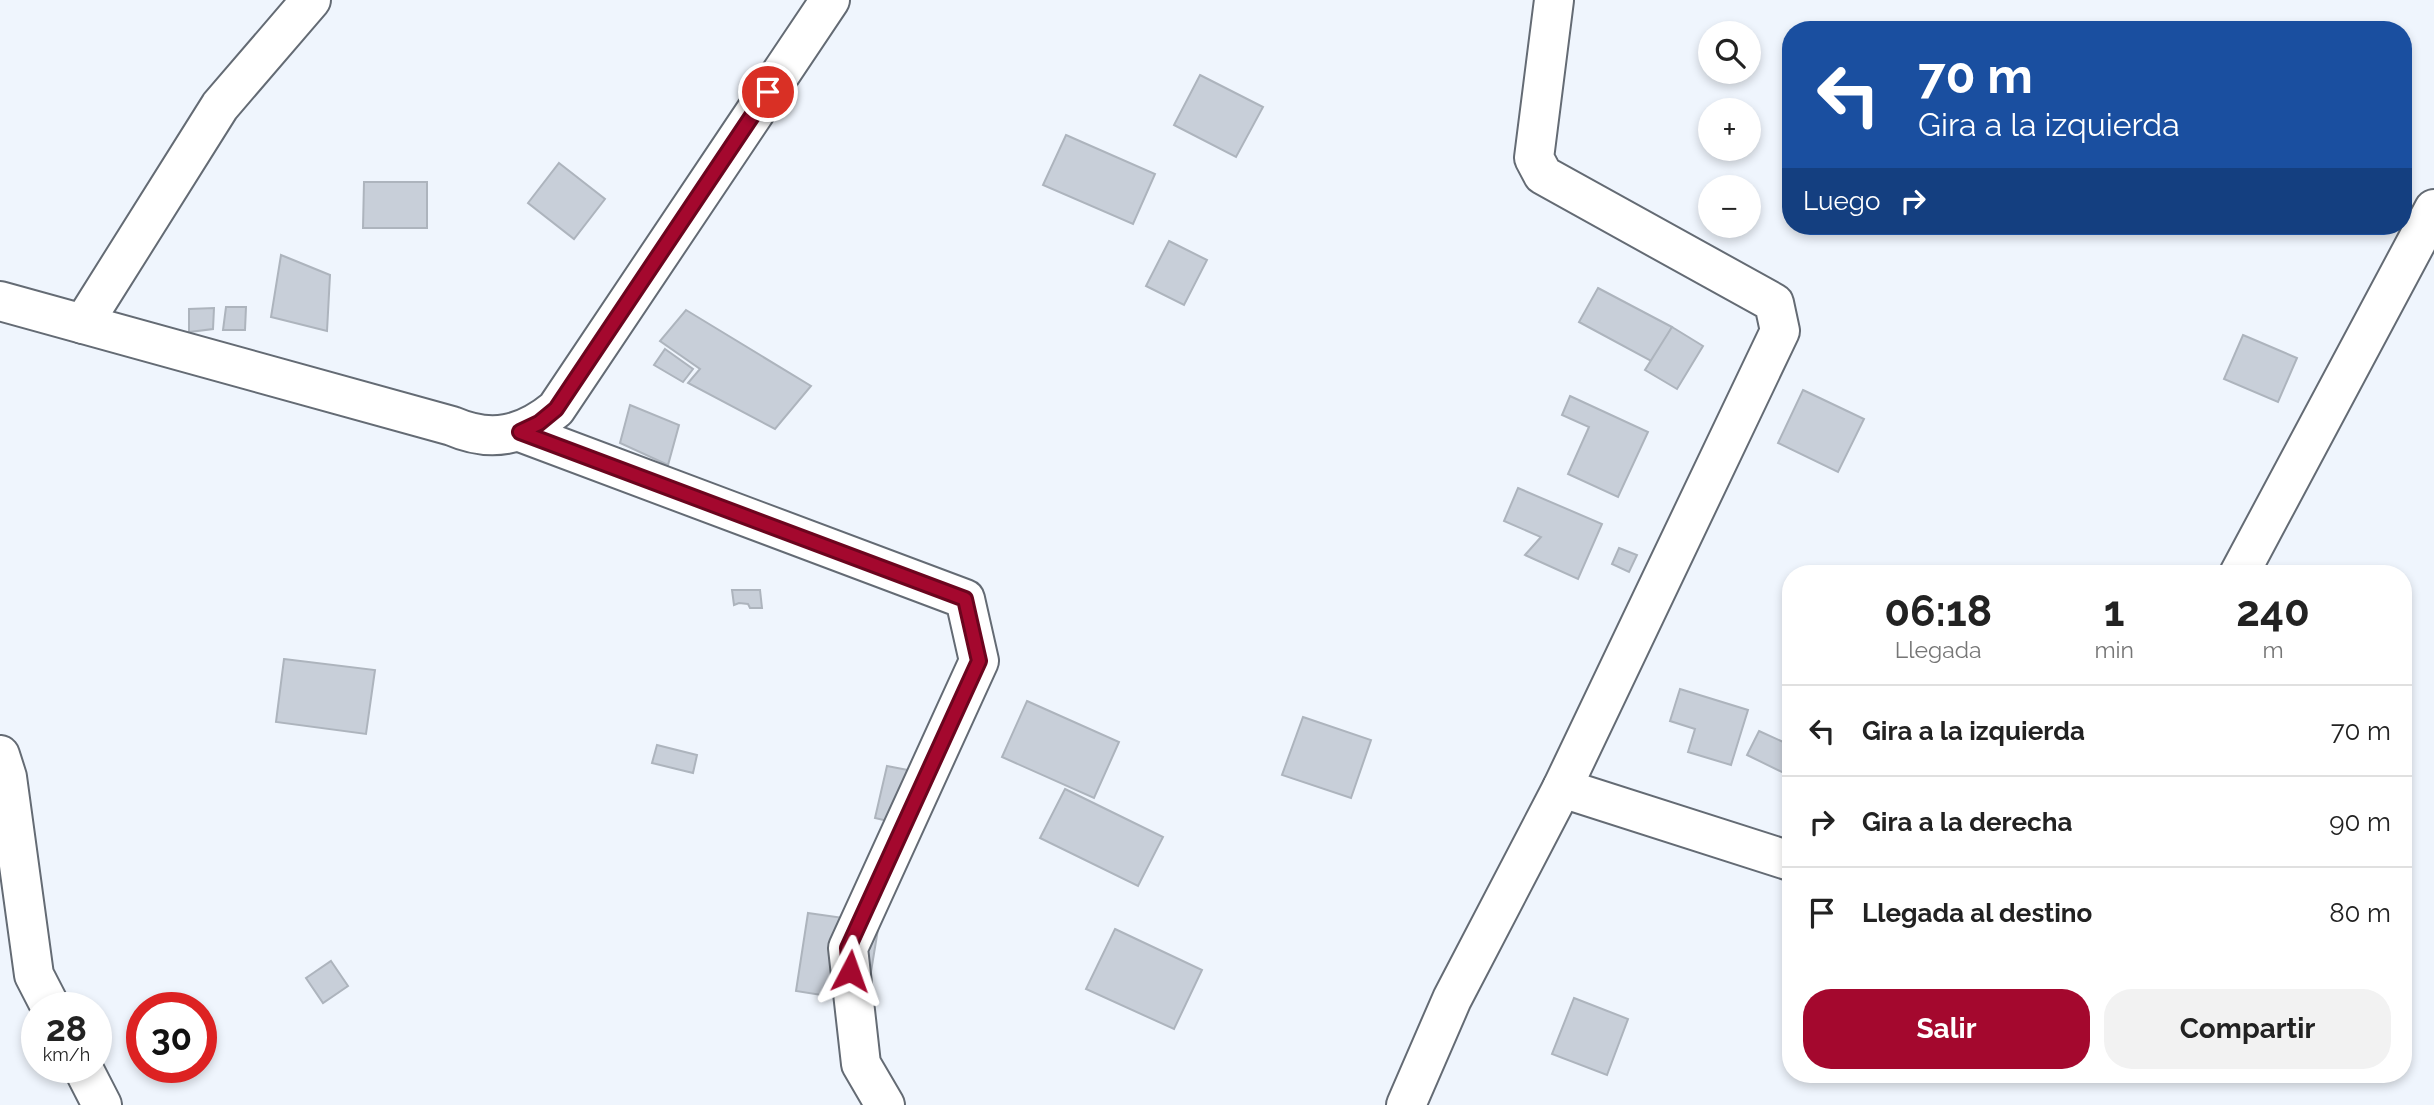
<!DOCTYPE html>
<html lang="es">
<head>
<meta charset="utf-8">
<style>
  :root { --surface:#fff; --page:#f2f2f2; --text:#222; --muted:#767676; --line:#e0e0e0; --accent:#a4082e }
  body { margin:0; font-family:Raleway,sans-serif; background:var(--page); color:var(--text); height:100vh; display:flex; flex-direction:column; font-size:26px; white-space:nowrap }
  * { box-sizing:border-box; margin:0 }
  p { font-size:23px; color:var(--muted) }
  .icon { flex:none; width:38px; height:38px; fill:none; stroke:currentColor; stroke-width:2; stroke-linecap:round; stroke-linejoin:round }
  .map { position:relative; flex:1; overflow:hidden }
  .drawer { position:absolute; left:1782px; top:565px; width:630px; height:518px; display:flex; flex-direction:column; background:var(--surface); border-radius:28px; box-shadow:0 4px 10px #0003 }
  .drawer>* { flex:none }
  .hud { position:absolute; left:1782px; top:21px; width:630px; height:214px; border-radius:28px; box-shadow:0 4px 10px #0003; background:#1a4fa0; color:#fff; overflow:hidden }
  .buttons { position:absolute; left:1698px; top:21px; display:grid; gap:14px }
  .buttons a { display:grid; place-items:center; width:63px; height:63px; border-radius:50%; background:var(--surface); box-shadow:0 4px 10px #0003; font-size:35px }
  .speed { position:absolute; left:21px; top:992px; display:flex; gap:14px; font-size:35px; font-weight:700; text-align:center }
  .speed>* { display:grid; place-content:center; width:91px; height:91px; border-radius:50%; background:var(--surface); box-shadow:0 4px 10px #0003; line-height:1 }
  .speed small { font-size:18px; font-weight:400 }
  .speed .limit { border:10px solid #d22; background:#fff; color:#111 }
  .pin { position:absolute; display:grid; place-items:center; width:60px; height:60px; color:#fff; margin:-30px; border:4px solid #fff; border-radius:50%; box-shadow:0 2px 7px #0007 }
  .me { position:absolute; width:77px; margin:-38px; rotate:4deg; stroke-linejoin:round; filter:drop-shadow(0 0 5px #0008) }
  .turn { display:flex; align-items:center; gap:24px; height:147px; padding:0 21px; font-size:32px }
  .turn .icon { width:91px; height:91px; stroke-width:2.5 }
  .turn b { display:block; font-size:49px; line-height:60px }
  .then { display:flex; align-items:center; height:66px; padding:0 21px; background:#0003; gap:14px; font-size:26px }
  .eta { display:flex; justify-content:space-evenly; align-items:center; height:119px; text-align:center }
  .eta b { font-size:42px; font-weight:700; line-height:49px }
  .cta { display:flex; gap:14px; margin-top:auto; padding:14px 21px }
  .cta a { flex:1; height:80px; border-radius:28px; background:var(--accent); color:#fff; font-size:28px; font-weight:700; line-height:80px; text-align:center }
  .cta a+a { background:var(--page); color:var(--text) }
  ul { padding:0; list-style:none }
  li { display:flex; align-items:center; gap:21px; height:91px; padding:0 21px; border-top:2px solid var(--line) }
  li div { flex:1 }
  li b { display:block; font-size:26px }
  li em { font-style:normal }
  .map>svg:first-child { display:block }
  .building { fill:#c8cfd9; stroke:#adb4bd; stroke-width:2 }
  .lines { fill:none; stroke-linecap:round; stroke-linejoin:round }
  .minor-casing { stroke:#646b74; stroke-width:42 }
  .minor { stroke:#fff; stroke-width:38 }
  .route-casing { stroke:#6b051e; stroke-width:18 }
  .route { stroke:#a4082e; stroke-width:12 }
</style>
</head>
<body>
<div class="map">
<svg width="2434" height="1105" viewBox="0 0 2434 1105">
  <rect width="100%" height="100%" fill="#eff5fd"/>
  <!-- building -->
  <g class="building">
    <path d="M1200,75L1263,107L1236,157L1174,125Z"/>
    <path d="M1066,135L1155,174L1133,224L1043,185Z"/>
    <path d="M559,163L605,199L574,239L528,203Z"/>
    <path d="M364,182H427V228H363Z"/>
    <path d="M1169,241L1207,260L1184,305L1146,286Z"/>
    <path d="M281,255L330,275L327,331L271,317Z"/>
    <path d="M1598,288L1672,327L1653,362L1579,322Z"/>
    <path d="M226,307H246L245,330H223Z"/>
    <path d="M214,308L213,329L189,332V309Z"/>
    <path d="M686,310L811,386L775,429L688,383L700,369L660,341Z"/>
    <path d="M1672,327L1703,346L1677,389L1645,370Z"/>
    <path d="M2243,335L2297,358L2278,402L2224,379Z"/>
    <path d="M665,349L693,369L683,382L654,365Z"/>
    <path d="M1803,390L1864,419L1838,472L1778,443Z"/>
    <path d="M1570,396L1648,432L1618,497L1568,474L1589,427L1562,415Z"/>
    <path d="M630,405L679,425L668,465L620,443Z"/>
    <path d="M1518,488L1602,524L1578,579L1525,555L1541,537L1504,521Z"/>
    <path d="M1619,548L1637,555L1629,572L1612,564Z"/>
    <path d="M732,590H760L762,608H750L748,604L739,603L734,605Z"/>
    <path d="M284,659L375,670L366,734L276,722Z"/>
    <path d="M1680,689L1748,710L1731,765L1688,752L1695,729L1670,721Z"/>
    <path d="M1027,701L1119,742L1094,798L1002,757Z"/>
    <path d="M1303,717L1371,740L1351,798L1282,775Z"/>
    <path d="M1759,731L1790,745V760L1784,773L1747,755Z"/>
    <path d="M657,745L697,755L693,773L652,763Z"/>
    <path d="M887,766L934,775L922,829L875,818Z"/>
    <path d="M1065,789L1163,837L1138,886L1040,838Z"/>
    <path d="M808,913L879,923L866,1002L796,991Z"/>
    <path d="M1115,929L1202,970L1174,1029L1086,989Z"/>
    <path d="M331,961L348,986L323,1003L306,978Z"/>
    <path d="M1574,998L1628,1019L1607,1075L1552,1054Z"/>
  </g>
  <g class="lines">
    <!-- minor casing -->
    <g class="minor-casing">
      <g id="minor">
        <path d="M0,301L452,426C491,443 523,436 556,409L830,0"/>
        <path d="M83,324L220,106L311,0"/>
        <path d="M520,432L965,599L979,661L848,948L861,1064L885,1105"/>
        <path d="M2239,574L2434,209"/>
        <path d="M0,755L7,777L34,975L51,1008"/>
        <path d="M1562,788L1790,861"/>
        <path d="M83,1068L102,1105"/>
        <path d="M1406,1105L1452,999L1562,788L1780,331L1774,303L1543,175L1534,158L1554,0"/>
      </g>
    </g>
    <!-- minor -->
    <use href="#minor" class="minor"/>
  </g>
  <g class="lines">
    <!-- route casing -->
    <g class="route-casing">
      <path id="route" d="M768,92L556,409L539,423L520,432L965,599L979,661L848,948L850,971"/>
    </g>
    <!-- route -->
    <use href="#route" class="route"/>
  </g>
</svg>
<div class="buttons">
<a><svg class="icon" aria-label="search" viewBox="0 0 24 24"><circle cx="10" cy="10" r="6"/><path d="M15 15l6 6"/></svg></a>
<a>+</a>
<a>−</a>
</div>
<div class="speed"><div>28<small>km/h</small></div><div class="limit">30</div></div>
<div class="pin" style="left:768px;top:92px;background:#d93025"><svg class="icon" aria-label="arrive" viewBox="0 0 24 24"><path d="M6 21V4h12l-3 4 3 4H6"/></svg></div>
<svg class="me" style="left:850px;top:971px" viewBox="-20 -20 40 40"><path d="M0-17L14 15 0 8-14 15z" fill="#a4082e" stroke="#fff" stroke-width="4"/></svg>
<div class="hud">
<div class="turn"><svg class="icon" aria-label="left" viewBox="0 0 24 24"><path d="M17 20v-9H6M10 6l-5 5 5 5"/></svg><div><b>70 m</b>Gira a la izquierda</div></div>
<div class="then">Luego<svg class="icon" aria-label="right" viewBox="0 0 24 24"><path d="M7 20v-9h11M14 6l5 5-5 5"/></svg></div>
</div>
<section class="drawer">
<div class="eta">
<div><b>06:18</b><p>Llegada</p></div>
<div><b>1</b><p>min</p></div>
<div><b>240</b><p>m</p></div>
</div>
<ul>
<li><svg class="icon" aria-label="left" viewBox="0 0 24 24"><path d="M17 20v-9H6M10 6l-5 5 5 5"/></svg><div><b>Gira a la izquierda</b></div><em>70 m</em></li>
<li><svg class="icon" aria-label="right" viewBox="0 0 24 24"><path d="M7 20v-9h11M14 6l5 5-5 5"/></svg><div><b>Gira a la derecha</b></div><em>90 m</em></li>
<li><svg class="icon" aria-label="arrive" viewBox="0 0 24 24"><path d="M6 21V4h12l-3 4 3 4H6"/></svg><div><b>Llegada al destino</b></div><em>80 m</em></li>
</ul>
<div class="cta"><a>Salir</a><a>Compartir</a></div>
</section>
</div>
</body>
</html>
